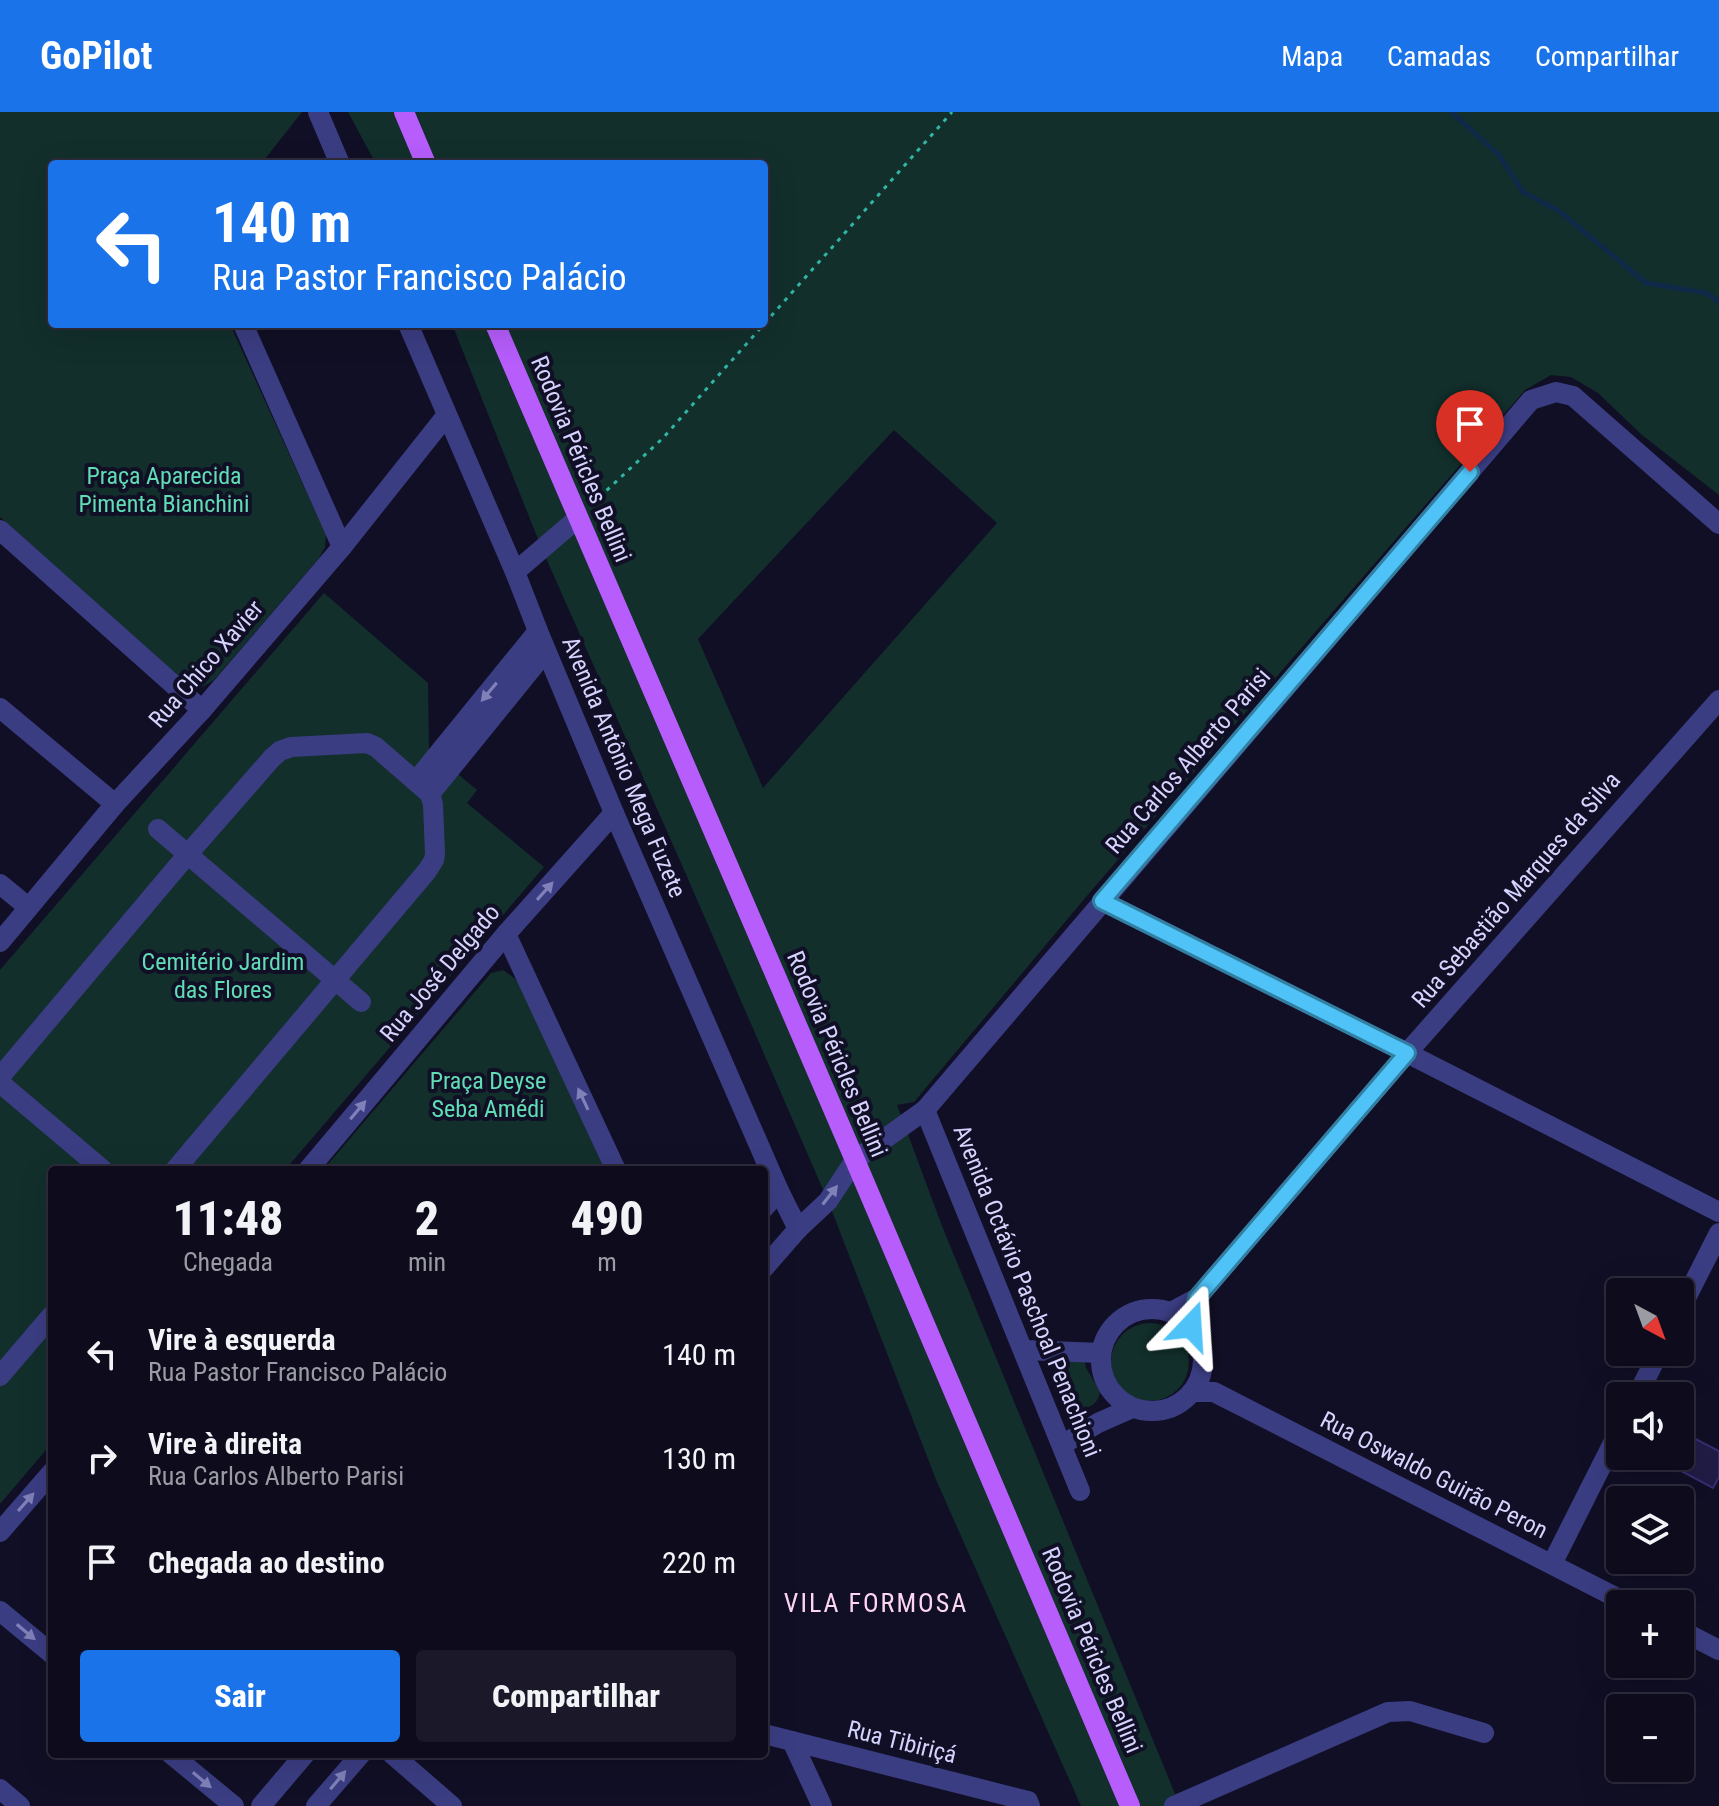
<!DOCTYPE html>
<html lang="pt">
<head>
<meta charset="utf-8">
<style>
  :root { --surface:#0d0b1c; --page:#1b1929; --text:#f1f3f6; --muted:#9a9ba3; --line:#2d2b3b; --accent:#1a73e8 }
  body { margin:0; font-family:"Roboto Condensed",sans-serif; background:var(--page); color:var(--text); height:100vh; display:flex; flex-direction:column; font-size:30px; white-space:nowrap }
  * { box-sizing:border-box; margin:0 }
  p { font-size:26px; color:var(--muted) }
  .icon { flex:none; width:44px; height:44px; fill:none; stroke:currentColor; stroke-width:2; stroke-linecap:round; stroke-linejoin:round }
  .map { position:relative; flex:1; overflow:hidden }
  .sheet { position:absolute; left:48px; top:1054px; width:720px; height:592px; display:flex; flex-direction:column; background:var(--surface); border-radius:8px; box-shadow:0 8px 32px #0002,0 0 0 2px var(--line) }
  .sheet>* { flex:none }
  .guide { position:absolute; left:48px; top:48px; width:720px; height:168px; border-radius:8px; box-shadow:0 8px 32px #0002,0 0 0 2px var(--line); background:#1a73e8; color:#fff; overflow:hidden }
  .needle { width:52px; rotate:139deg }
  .controls { position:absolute; left:1606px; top:1166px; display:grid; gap:16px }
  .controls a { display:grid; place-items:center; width:88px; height:88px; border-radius:8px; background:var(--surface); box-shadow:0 8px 32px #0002,0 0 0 2px var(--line); font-size:40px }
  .pin { position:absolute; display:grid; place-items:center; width:68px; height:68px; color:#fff; margin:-82px -34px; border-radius:50% 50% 50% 0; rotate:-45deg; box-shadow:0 0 8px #0007 }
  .pin .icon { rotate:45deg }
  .me { position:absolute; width:88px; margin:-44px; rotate:20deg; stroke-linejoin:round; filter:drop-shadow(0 0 6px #0008) }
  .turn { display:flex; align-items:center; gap:28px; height:168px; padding:0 32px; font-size:36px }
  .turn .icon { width:104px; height:104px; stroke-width:2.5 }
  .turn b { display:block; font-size:56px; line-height:68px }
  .eta { display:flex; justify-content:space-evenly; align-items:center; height:136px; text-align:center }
  .eta b { font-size:48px; font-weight:800; line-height:56px }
  .primary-button { display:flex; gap:16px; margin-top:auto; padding:16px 32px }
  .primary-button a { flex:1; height:92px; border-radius:8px; background:var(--accent); color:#fff; font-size:32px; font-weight:800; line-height:92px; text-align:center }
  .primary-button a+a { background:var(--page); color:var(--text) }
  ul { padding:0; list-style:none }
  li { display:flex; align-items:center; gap:24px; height:104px; padding:0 32px }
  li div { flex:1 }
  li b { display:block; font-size:30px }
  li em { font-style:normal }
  header { display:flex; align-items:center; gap:48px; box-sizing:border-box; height:112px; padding:0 40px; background:var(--accent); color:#fff }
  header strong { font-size:38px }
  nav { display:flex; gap:44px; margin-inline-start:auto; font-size:28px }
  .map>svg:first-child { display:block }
  .green { fill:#122f2c; fill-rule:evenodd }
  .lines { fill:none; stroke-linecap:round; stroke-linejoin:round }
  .stream { stroke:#0f2949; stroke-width:5 }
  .building { fill:#211c45; stroke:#372e71; stroke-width:2 }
  .path { stroke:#31b5a4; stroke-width:3; stroke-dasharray:4 6; stroke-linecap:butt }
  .minor { stroke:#3b3d83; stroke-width:20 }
  .major { stroke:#b65dfc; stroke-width:20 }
  .oneway { fill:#8181ba }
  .route-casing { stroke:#337fa1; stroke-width:20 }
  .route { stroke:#4fc3f7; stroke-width:14 }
  .labels { text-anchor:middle; stroke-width:8; stroke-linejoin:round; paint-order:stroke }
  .street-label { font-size:24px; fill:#d6d4fe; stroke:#110f25 }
  .park-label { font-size:24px; fill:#61ddb6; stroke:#110f25 }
  .neighbourhood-label { font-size:26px; letter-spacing:2px; fill:#fed6f2; stroke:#110f25 }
</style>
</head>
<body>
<header>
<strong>GoPilot</strong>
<nav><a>Mapa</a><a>Camadas</a><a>Compartilhar</a></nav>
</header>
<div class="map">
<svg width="1719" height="1694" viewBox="0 0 1719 1694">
  <rect width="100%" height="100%" fill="#110f25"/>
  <!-- green -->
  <g class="green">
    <path d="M0,0H302L261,52H52V212H230L326,423L325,435L319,446L214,568L201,576L191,575L0,405Z"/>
    <path d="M348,0H1719V383L1642,323L1598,281L1571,265L1551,263L1525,278L1091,779L914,990L897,993L942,1114L1180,1694H1081L937,1370L828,1089L685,760L542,437L452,212H764V52H376ZM894,318L997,411L763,676L698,527Z"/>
    <path d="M324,481L428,571L429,638L477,678L467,691L544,755L285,1058H52V1331L0,1392V858Z"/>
    <path d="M503,858L521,871L605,1058H323L491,861Z"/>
    <circle cx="1150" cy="1250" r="39"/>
    <path d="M1060,1249L1085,1250L1086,1256L1100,1280C1097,1298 1079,1300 1064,1294C1054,1279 1050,1265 1060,1249Z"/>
  </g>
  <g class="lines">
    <!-- stream -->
    <path class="stream" d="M1451,0L1498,42L1523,80L1559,99L1646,171L1707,181L1719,190"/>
  </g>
  <!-- building -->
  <path class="building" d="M1680,1319L1719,1339V1365L1713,1376L1653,1344H1680Z"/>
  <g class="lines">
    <!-- path -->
    <path class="path" d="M592,392L663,326L952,0"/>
    <!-- minor -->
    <g class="minor">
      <path d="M318,0L340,52"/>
      <path d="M243,212L342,435"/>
      <path d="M408,212L515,460L538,519L614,701L779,1079L798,1117"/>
      <path d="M0,418L202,598"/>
      <path d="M515,460L578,406"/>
      <path d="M0,596L115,692"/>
      <path d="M416,669L538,519"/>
      <path d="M430,682L546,539"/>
      <path d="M158,717L361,890"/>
      <path d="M0,772L28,795"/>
      <path d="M1102,789L1407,941L1719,1100"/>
      <path d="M506,822L616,1058"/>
      <path d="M0,830L115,692L202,598L342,435L446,304"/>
      <path d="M0,965L188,742L272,646L280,639L291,635L367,631L376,635L430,682L433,692L435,742L434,748L427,759L175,1058"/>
      <path d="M0,971L103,1058"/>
      <path d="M925,998L1080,1379"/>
      <path d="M308,1058L506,822L614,701"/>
      <path d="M764,1096L779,1079"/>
      <path d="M764,1156L798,1117L828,1089L855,1048L925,998L1531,288L1556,280L1573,284L1719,412"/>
      <circle cx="1152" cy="1248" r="51"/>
      <path d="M1680,1198L1719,1121"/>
      <path d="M1171,1200L1197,1186L1407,941L1719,588"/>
      <path d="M1024,1238L1101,1241"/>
      <path d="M0,1264L52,1203"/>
      <path d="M1192,1280H1214L1629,1492"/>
      <path d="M1637,1284L1659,1240"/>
      <path d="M1062,1333L1098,1311L1132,1296"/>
      <path d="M0,1420L52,1360"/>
      <path d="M1552,1452L1620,1317"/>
      <path d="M0,1499L52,1542"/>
      <path d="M1680,1518L1719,1538"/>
      <path d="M764,1622L1028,1689L1030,1694"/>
      <path d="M792,1629L822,1694"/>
      <path d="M171,1642L234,1694"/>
      <path d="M392,1642L452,1694"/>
      <path d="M0,1677L20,1694"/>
      <path d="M261,1694L305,1642"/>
      <path d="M316,1694L361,1642"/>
      <path d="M1174,1694L1388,1600L1410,1599L1484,1621"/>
    </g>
    <!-- major -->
    <g class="major">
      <path d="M404,0L426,52"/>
      <path d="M495,212L855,1048L1130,1694"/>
    </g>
  </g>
  <!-- one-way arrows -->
  <defs><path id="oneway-solid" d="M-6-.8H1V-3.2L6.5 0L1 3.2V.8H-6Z" transform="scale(2)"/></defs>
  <g class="oneway">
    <use href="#oneway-solid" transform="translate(489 580) rotate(130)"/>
    <use href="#oneway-solid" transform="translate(545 779) rotate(-48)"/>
    <use href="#oneway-solid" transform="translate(583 987) rotate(-115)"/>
    <use href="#oneway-solid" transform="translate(358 998) rotate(-50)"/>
    <use href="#oneway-solid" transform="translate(830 1083) rotate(-52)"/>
    <use href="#oneway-solid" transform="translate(26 1390) rotate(-49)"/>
    <use href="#oneway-solid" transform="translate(26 1520) rotate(40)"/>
    <use href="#oneway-solid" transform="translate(202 1668) rotate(40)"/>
    <use href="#oneway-solid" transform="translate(338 1668) rotate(-50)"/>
  </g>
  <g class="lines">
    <!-- route casing -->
    <g class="route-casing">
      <path id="route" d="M1191,1214L1197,1186L1407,941L1102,789L1470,360"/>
    </g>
    <!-- route -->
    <use href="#route" class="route"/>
  </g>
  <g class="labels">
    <!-- street labels -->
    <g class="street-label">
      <text transform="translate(581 347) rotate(67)" y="8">Rodovia Péricles Bellini</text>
      <text transform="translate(206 552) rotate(-49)" y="8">Rua Chico Xavier</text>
      <text transform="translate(1188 649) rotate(-49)" y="8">Rua Carlos Alberto Parisi</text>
      <text transform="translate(624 655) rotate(67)" y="8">Avenida Antônio Mega Fuzete</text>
      <text transform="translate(1516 778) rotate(-49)" y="8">Rua Sebastião Marques da Silva</text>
      <text transform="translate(440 861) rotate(-50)" y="8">Rua José Delgado</text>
      <text transform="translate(837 942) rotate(67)" y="8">Rodovia Péricles Bellini</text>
      <text transform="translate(1027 1179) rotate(68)" y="8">Avenida Octávio Paschoal Penachioni</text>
      <text transform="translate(1434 1363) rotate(27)" y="8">Rua Oswaldo Guirão Peron</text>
      <text transform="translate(1092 1538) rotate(67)" y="8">Rodovia Péricles Bellini</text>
      <text transform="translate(902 1630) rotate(14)" y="8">Rua Tibiriçá</text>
    </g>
    <!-- park labels -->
    <g class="park-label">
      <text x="164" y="372">Praça Aparecida<tspan x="164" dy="28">Pimenta Bianchini</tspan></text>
      <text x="223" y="858">Cemitério Jardim<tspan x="223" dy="28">das Flores</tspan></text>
      <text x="488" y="977">Praça Deyse<tspan x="488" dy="28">Seba Amédi</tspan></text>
    </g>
    <!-- neighbourhood labels -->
    <g class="neighbourhood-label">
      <text x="876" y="1500">VILA FORMOSA</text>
    </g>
  </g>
</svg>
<div class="controls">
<a><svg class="needle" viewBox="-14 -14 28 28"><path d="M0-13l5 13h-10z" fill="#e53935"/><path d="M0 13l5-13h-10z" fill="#9a9ba3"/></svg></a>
<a><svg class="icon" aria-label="sound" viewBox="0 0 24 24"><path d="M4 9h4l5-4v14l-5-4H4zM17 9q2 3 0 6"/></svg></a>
<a><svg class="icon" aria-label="layers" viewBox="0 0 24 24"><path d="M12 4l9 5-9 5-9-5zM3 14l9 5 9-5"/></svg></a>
<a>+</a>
<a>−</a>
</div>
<div class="pin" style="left:1470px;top:360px;background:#d93025"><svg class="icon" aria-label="arrive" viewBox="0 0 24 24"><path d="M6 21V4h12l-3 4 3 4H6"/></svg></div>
<svg class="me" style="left:1191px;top:1214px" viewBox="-20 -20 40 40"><path d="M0-17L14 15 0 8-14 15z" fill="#4fc3f7" stroke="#fff" stroke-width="4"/></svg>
<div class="guide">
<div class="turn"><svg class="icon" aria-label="left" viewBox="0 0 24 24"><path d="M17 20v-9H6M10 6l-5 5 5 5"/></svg><div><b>140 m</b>Rua Pastor Francisco Palácio</div></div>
</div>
<section class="sheet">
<div class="eta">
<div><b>11:48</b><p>Chegada</p></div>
<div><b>2</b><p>min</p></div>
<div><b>490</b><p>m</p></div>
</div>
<ul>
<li><svg class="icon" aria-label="left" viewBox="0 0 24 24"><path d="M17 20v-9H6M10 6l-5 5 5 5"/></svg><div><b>Vire à esquerda</b><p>Rua Pastor Francisco Palácio</p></div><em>140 m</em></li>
<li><svg class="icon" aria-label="right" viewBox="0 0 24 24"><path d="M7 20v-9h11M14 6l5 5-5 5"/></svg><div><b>Vire à direita</b><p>Rua Carlos Alberto Parisi</p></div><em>130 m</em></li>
<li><svg class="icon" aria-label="arrive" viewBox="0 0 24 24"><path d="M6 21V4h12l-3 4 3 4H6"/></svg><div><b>Chegada ao destino</b></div><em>220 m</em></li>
</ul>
<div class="primary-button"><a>Sair</a><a>Compartilhar</a></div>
</section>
</div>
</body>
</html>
